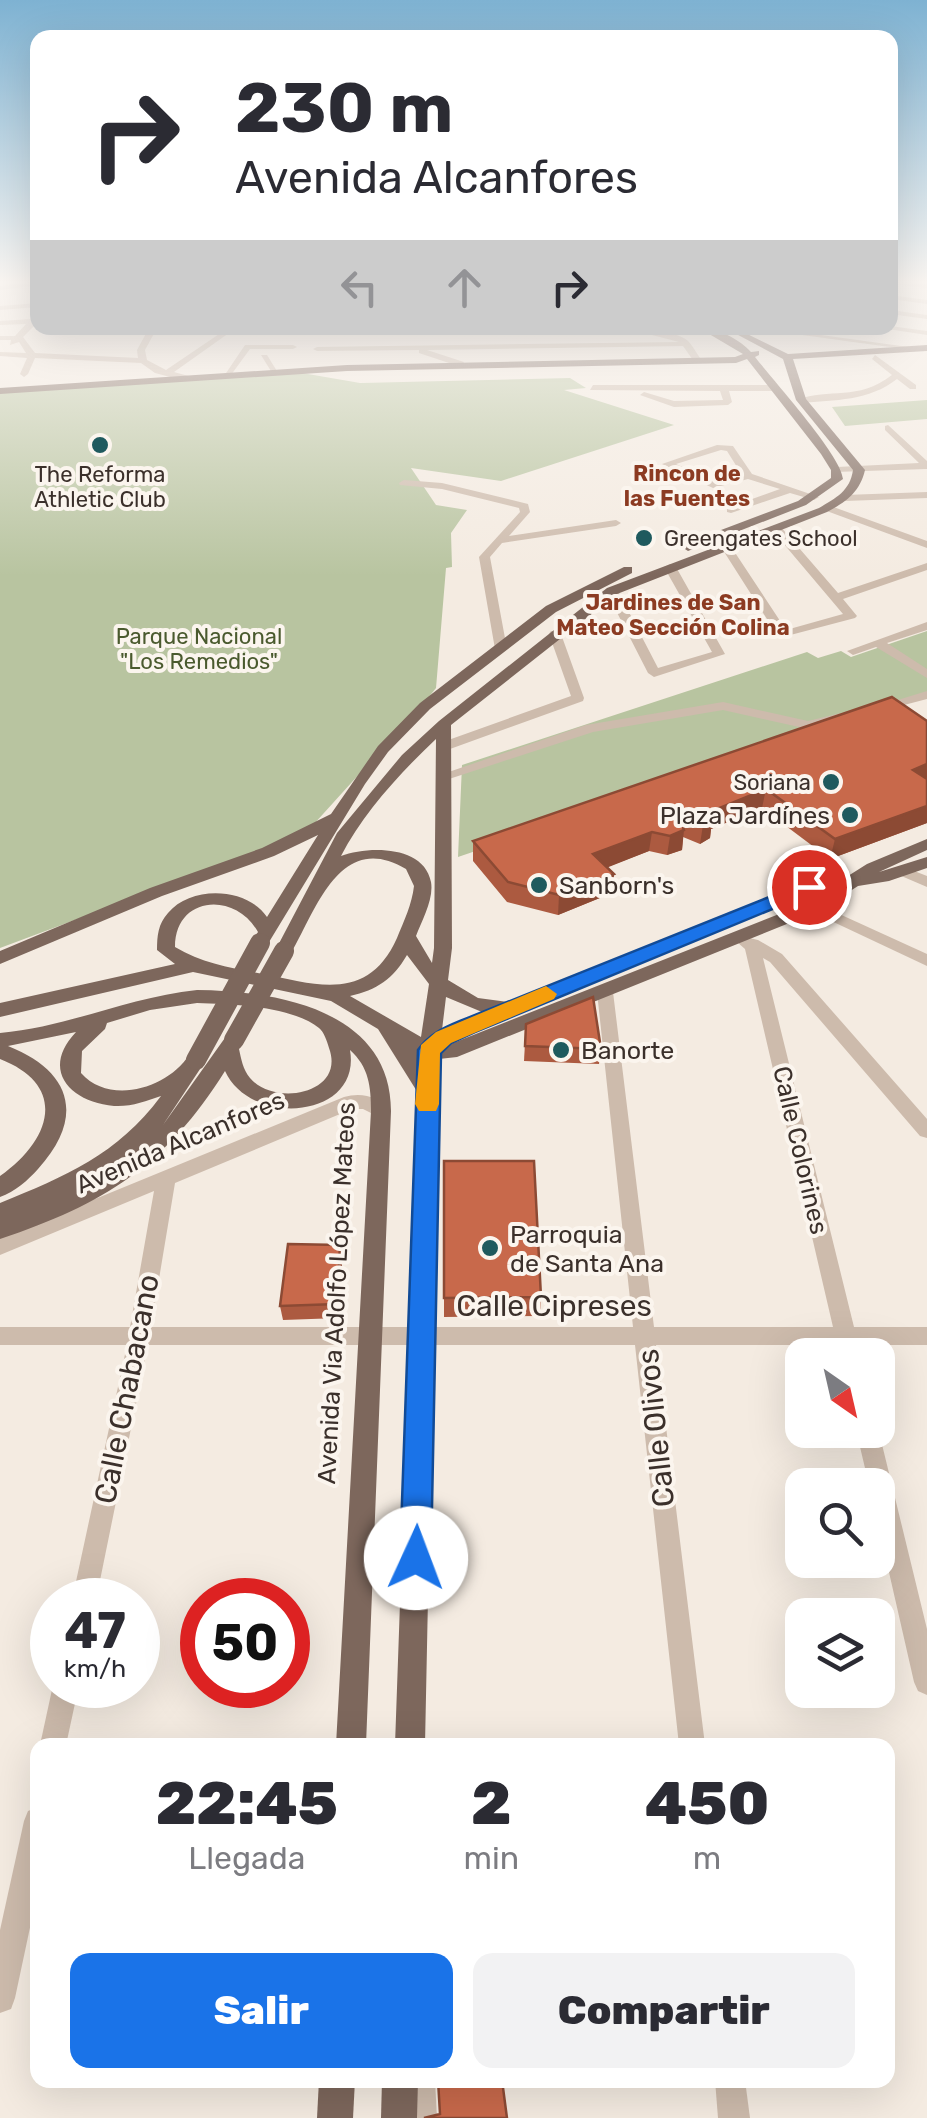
<!DOCTYPE html>
<html lang="es">
<head>
<meta charset="utf-8">
<style>
  :root { --surface:#fff; --page:#f2f2f3; --text:#2b2b33; --muted:#7c7c81; --accent:#1a73e8 }
  body { margin:0; font-family:Rubik,sans-serif; background:var(--page); color:var(--text); height:100vh; display:flex; flex-direction:column; font-size:38px; white-space:nowrap }
  * { box-sizing:border-box; margin:0 }
  p { font-size:32px; color:var(--muted) }
  .icon { flex:none; width:55px; height:55px; fill:none; stroke:currentColor; stroke-width:2; stroke-linecap:round; stroke-linejoin:round }
  .map { position:relative; flex:1; overflow:hidden }
  .panel { position:absolute; left:30px; top:1738px; width:865px; height:350px; display:flex; flex-direction:column; background:var(--surface); border-radius:20px; box-shadow:0 10px 40px #0002 }
  .panel>* { flex:none }
  .banner { position:absolute; left:30px; top:30px; width:868px; height:305px; border-radius:20px; box-shadow:0 10px 40px #0002; background:#fff; color:var(--text); overflow:hidden }
  .needle { width:65px; rotate:146deg }
  .tools { position:absolute; left:785px; top:1338px; display:grid; gap:20px }
  .tools a { display:grid; place-items:center; width:110px; height:110px; border-radius:20px; background:var(--surface); box-shadow:0 10px 40px #0002; font-size:50px }
  .speed { position:absolute; left:30px; top:1578px; display:flex; gap:20px; font-size:50px; font-weight:700; text-align:center }
  .speed>* { display:grid; place-content:center; width:130px; height:130px; border-radius:50%; background:var(--surface); box-shadow:0 10px 40px #0002; line-height:1 }
  .speed small { font-size:25px; font-weight:400 }
  .speed .limit { border:15px solid #d22; background:#fff; color:#111 }
  .pin { position:absolute; display:grid; place-items:center; width:85px; height:85px; color:#fff; margin:-42px; border:5px solid #fff; border-radius:50%; box-shadow:0 2px 10px #0007 }
  .me { position:absolute; width:110px; margin:-55px; rotate:2deg; stroke-linejoin:round; filter:drop-shadow(0 0 8px #0008) }
  .turn { display:flex; align-items:center; gap:35px; height:210px; padding:0 40px; font-size:45px }
  .turn .icon { width:130px; height:130px; stroke-width:2.5 }
  .turn b { display:block; font-size:70px; line-height:85px }
  .lanes { display:flex; align-items:center; height:95px; padding:0 40px; background:#0003; justify-content:center; gap:50px; direction:ltr }
  .lanes .off { opacity:.35 }
  .eta { display:flex; justify-content:space-evenly; align-items:center; height:170px; text-align:center }
  .eta b { font-size:60px; font-weight:800; line-height:70px }
  .primary-button { display:flex; gap:20px; margin-top:auto; padding:20px 40px }
  .primary-button a { flex:1; height:115px; border-radius:20px; background:var(--accent); color:#fff; font-size:40px; font-weight:800; line-height:115px; text-align:center }
  .primary-button a+a { background:var(--page); color:var(--text) }
  .map>svg:first-child { display:block }
  .green { fill:#b8c4a0 }
  .lines { fill:none; stroke-linecap:round; stroke-linejoin:round }
  .minor { fill:#cdbbac; fill-rule:evenodd }
  .major { fill:#7d675c; fill-rule:evenodd }
  .major-bridge { stroke:#7d675c; stroke-width:20 }
  .wall { fill:#ac5a40 }
  .shaded-wall { fill:#8c4a34 }
  .building { fill:#c8694b; stroke:#8c4a34; stroke-width:2.5 }
  .route { fill:#1a73e8; stroke:#114b97; stroke-width:2.5 }
  .slow { fill:#f59e0b }
  .poi-dot { fill:#1f5a5e; stroke:#fbf5ee; stroke-width:4 }
  .labels { text-anchor:middle; stroke-width:8; stroke-linejoin:round; paint-order:stroke }
  .far-neighbourhood-label { font-size:22px; font-weight:bold; fill:#8c3b22; stroke:#fbf5ee }
  .far-poi-label { font-size:22px; fill:#3b302b; stroke:#fbf5ee }
  .far-park-label { font-size:22px; fill:#4a5a2e; stroke:#fbf5ee }
  .poi-label { font-size:25px; fill:#3b302b; stroke:#fbf5ee; text-anchor:start }
  .street-label { font-size:25px; fill:#3b302b; stroke:#fbf5ee }
  .near-street-label { font-size:30px; fill:#3b302b; stroke:#fbf5ee }
</style>
</head>
<body>
<div class="map">
<svg width="927" height="2118" viewBox="0 0 927 2118">
  <rect width="100%" height="100%" fill="#f4ebe1"/>
  <!-- green -->
  <g class="green">
    <path d="M302,373L360,383L570,378L586,388L564,390L674,425L501,481L411,468L436,505L467,510L451,533L452,567L446,568L436,688L428,698L314,824L286,841L0,948V393Z"/>
    <path d="M927,400V419L845,426L832,407Z"/>
    <path d="M927,631V696L458,857L462,765L807,652L818,658L841,651L851,657Z"/>
  </g>
  <g class="lines">
    <!-- minor -->
    <g class="minor">
      <path d="M890,280L927,284V288L890,284Z"/>
      <path d="M38,281V285L0,290V286Z"/>
      <path d="M890,295L927,300V304L890,299Z"/>
      <path d="M38,303V307L0,310V306Z"/>
      <path d="M890,310L927,315V319L890,314Z"/>
      <path d="M38,314V322L23,337L35,353L138,358L137,350L149,328H157L145,350L147,360L166,370L228,328H236L174,372L192,377L189,382L155,373L141,363L35,358L28,374L24,377L20,374L27,358L0,356V352L26,353L19,342L10,345L11,340H0V336H15L26,324L0,325V321L31,319Z"/>
      <path d="M890,326L927,331V335L881,328Z"/>
      <path d="M265,328L299,331L513,328L509,330L299,335Z"/>
      <path d="M625,328C638,327 681,332 689,342C692,345 698,355 702,361L695,363L683,346L427,350L464,362L461,367L419,353V350L317,351L313,349L317,347L679,342Z"/>
      <path d="M752,328H770L923,349L919,351Z"/>
      <path d="M245,345H293L297,347L293,349H250L228,379H222Z"/>
      <path d="M261,355H267L280,376H274Z"/>
      <path d="M875,355L916,385V389H910L897,379C869,401 835,400 801,403L797,400C830,387 857,402 892,375L872,359Z"/>
      <path d="M593,385H773L777,388L773,391H729L732,402L728,405L674,407L640,395L644,392L674,401L723,400L720,391L590,390Z"/>
      <path d="M888,425L927,461V469L834,472V468L837,467L919,463L885,430V426Z"/>
      <path d="M717,445L733,446L752,474L819,497L814,500L790,493L731,513L727,512V508L780,489L748,479L713,488L662,464ZM721,450L727,451L742,475L714,482L676,464Z"/>
      <path d="M404,480L442,483L528,504L530,512L509,536L616,520L621,523L616,526L502,543L490,557L507,649L501,653L495,649L479,557L520,512L519,508L442,489L400,485L399,483Z"/>
      <path d="M927,492V498L845,501L840,498L845,495Z"/>
      <path d="M828,505L927,541V548L824,510L823,508Z"/>
      <path d="M772,526H780L838,593L927,563V570L843,599L857,616L855,618L779,638L721,547L722,545H730L786,630L843,614L772,530Z"/>
      <path d="M670,564L676,567L725,654L654,677L648,673L606,591L612,588L618,591L658,668L712,652L664,567Z"/>
      <path d="M927,622V630L887,643L927,669V678L876,647L853,655L847,651Z"/>
      <path d="M551,631L561,634L584,698L583,701L450,749H440V743L571,696L549,634Z"/>
      <path d="M927,691V699L881,711L875,707Z"/>
      <path d="M723,702L808,721L841,713L847,717L808,729L723,710L593,732L449,779H439L437,776L586,725Z"/>
      <path d="M904,867L927,876V887L899,875L896,872Z"/>
      <path d="M813,902L927,954V966L808,910L805,907L808,904Z"/>
      <path d="M745,937L758,940L782,954L927,1119V1138L920,1136L770,962L763,958L854,1327H927V1345H858L861,1355H839L837,1345H656L705,1745H679L635,1345H148L96,1600H72L127,1345H0V1327H130L154,1191L0,1255V1238L344,1097C361,1092 379,1096 390,1111L387,1116L381,1118L363,1109H352L175,1183L151,1327H633L597,992L599,988H611L613,992L654,1327H833L745,949L737,942Z"/>
      <path d="M878,1428L927,1629V1695L918,1691L914,1682L878,1524V1485H869L856,1430Z"/>
      <path d="M53,1685H79L66,1745H40Z"/>
      <path d="M38,1807V1890L15,1998L11,2009L0,2013V1930L24,1821L28,1811Z"/>
      <path d="M405,2080H435L437,2118H405Z"/>
      <path d="M715,2080H745L750,2118H718Z"/>
    </g>
    <!-- major -->
    <g class="major">
      <path d="M699,328C715,327 740,339 751,352L759,351V355L755,357C772,379 842,456 843,479L806,505L688,551L682,547L684,544L798,501L831,478V470L821,454L747,359L736,363L347,371L0,394V388L347,365L735,357L743,354Z"/>
      <path d="M725,328H735L788,354L927,345V351L793,359L806,399L865,470C860,492 846,502 827,512L617,594L451,725L452,948L448,980L478,998L508,1002L803,883L848,876L867,864L927,839V850L879,872L927,857V868L889,881L858,886L819,911L457,1057L439,1059L425,1745H395L418,1093L378,1029L331,1001L193,972L0,1017V1003L175,964L157,950C157,936 158,924 168,913C191,885 247,887 267,917L318,835L274,856L162,896L0,964V951L150,888L262,848L331,814L378,746L420,703L546,606L624,567H632V573L556,612L430,709L388,752L365,784L266,947H254L251,943L258,932C235,891 175,896 175,947C203,964 232,968 264,974C319,986 369,1001 397,938C404,921 412,904 414,886L406,869C339,829 315,913 290,955H278L275,951L337,833L402,755L439,721L607,588L819,508C836,498 850,491 853,470L796,400L783,359ZM436,739L434,948L432,963L416,936C422,920 434,899 431,882C424,845 368,846 341,856C363,813 401,772 436,739ZM827,890L807,903L448,1045L474,1031L812,892ZM407,955L429,984L421,1037L350,996C377,990 393,979 407,955ZM446,997L482,1012L442,1030Z"/>
      <path d="M197,990C277,991 391,1010 391,1111L366,1745H336L371,1111C371,1087 369,1067 350,1050C362,1119 251,1128 225,1071C166,1165 105,1204 0,1239V1203C66,1176 117,1155 161,1096C146,1101 131,1107 114,1106C70,1102 40,1070 76,1032L8,1046C71,1071 86,1116 38,1169C28,1180 15,1192 0,1197V1176C51,1140 69,1086 0,1059V1033C68,1027 129,997 197,990ZM197,1003C230,1004 292,1006 319,1028C324,1032 327,1041 329,1048C346,1094 274,1107 250,1078C243,1070 241,1058 239,1049L244,1040L241,1035H227L163,1125L206,1060L203,1055H189C168,1088 110,1106 81,1073L82,1051L105,1029L107,1023L150,1010Z"/>
      <path d="M319,2080H355L353,2118H317Z"/>
      <path d="M382,2080H418L417,2118H381Z"/>
    </g>
    <!-- major-bridge -->
    <g class="major-bridge">
      <path d="M234,1040L284,951"/>
      <path d="M196,1060L260,943"/>
    </g>
  </g>
  <!-- wall -->
  <g class="wall">
    <path d="M927,721V823L830,859L762,808L711,829L710,838L700,844L683,837L682,850L667,855L649,851L607,867L614,874L612,893L558,915L507,902L473,861V841Z"/>
    <path d="M526,1024L601,1049L599,1064L524,1061Z"/>
    <path d="M444,1161L541,1297L540,1316L444,1317Z"/>
    <path d="M340,1245L342,1260L339,1318L283,1320L280,1306Z"/>
  </g>
  <!-- shaded-wall -->
  <g class="shaded-wall">
    <path d="M927,764V781L913,770Z"/>
    <path d="M766,789L762,808L711,829L710,838L700,844L703,825L712,811Z"/>
    <path d="M927,806V823L830,859L835,839Z"/>
    <path d="M684,830L682,850L667,855L670,836Z"/>
    <path d="M652,832L649,851L591,874L593,854Z"/>
    <path d="M614,874L612,893L558,915L559,895Z"/>
    <path d="M340,1245L342,1260L339,1318L337,1304Z"/>
  </g>
  <!-- building -->
  <g class="building">
    <path d="M892,697L927,721V764L913,770L927,779V806L835,839L766,789L712,811L713,818L703,825L679,815L684,830L670,836L652,832L593,854L614,874L559,895L508,882L473,841Z"/>
    <path d="M593,997L601,1049L525,1046L526,1024Z"/>
    <path d="M444,1161H534L541,1297L444,1298Z"/>
    <path d="M288,1244L340,1245L337,1304L280,1306Z"/>
    <path d="M438,2080H502L507,2118H424L440,2114Z"/>
  </g>
  <!-- sky -->
  <linearGradient id="sky" x2="0" y2="1"><stop stop-color="#7eb2d2"/><stop offset="0.49" stop-color="#faf6f2"/><stop offset="1" stop-color="#faf6f2" stop-opacity="0"/></linearGradient>
  <rect width="927" height="576" fill="url(#sky)"/>
  <!-- route -->
  <path class="route" d="M809,881L819,887L816,891L475,1032L451,1043L441,1053L431,1558L427,1569L416,1574L405,1569L400,1558L418,1050C428,1035 443,1028 460,1021Z"/>
  <!-- slow -->
  <path class="slow" d="M546,986L557,994L554,999L451,1043L440,1053L439,1104L436,1111H419L415,1104L421,1045L436,1032Z"/>
  <!-- markers -->
  <g class="poi-dot">
    <circle cx="100" cy="445" r="10"/>
    <circle cx="644" cy="538" r="10"/>
    <circle cx="831" cy="782" r="10"/>
    <circle cx="850" cy="815" r="10"/>
    <circle cx="539" cy="885" r="10"/>
    <circle cx="561" cy="1050" r="10"/>
    <circle cx="490" cy="1248" r="10"/>
  </g>
  <g class="labels">
    <!-- far-neighbourhood labels -->
    <g class="far-neighbourhood-label">
      <text x="687" y="481">Rincon de<tspan x="687" dy="25">las Fuentes</tspan></text>
      <text x="673" y="610">Jardines de San<tspan x="673" dy="25">Mateo Sección Colina</tspan></text>
    </g>
    <!-- far-poi labels -->
    <g class="far-poi-label">
      <text x="100" y="482">The Reforma<tspan x="100" dy="25">Athletic Club</tspan></text>
      <text x="664" y="546" text-anchor="start">Greengates School</text>
      <text x="811" y="790" text-anchor="end">Soriana</text>
    </g>
    <!-- far-park labels -->
    <g class="far-park-label">
      <text x="199" y="644">Parque Nacional<tspan x="199" dy="25">"Los Remedios"</tspan></text>
    </g>
    <!-- poi labels -->
    <g class="poi-label">
      <text x="830" y="824" text-anchor="end">Plaza Jardínes</text>
      <text x="559" y="894">Sanborn's</text>
      <text x="581" y="1059">Banorte</text>
      <text x="510" y="1243">Parroquia<tspan x="510" dy="29">de Santa Ana</tspan></text>
    </g>
    <!-- street labels -->
    <g class="street-label">
      <text transform="translate(180 1142) rotate(-23)" y="9">Avenida Alcanfores</text>
      <text transform="translate(801 1150) rotate(77)" y="9">Calle Colorines</text>
      <text transform="translate(336 1293) rotate(-87)" y="9">Avenida Via Adolfo López Mateos</text>
    </g>
    <!-- near-street labels -->
    <g class="near-street-label">
      <text x="554" y="1316">Calle Cipreses</text>
      <text transform="translate(127 1389) rotate(-79)" y="10">Calle Chabacano</text>
      <text transform="translate(656 1428) rotate(-96)" y="10">Calle Olivos</text>
    </g>
  </g>
</svg>
<div class="tools">
<a><svg class="needle" viewBox="-14 -14 28 28"><path d="M0-13l5 13h-10z" fill="#e53935"/><path d="M0 13l5-13h-10z" fill="#7c7c81"/></svg></a>
<a><svg class="icon" aria-label="search" viewBox="0 0 24 24"><circle cx="10" cy="10" r="6"/><path d="M15 15l6 6"/></svg></a>
<a><svg class="icon" aria-label="layers" viewBox="0 0 24 24"><path d="M12 4l9 5-9 5-9-5zM3 14l9 5 9-5"/></svg></a>
</div>
<div class="speed"><div>47<small>km/h</small></div><div class="limit">50</div></div>
<div class="pin" style="left:809px;top:887px;background:#d93025"><svg class="icon" aria-label="arrive" viewBox="0 0 24 24"><path d="M6 21V4h12l-3 4 3 4H6"/></svg></div>
<svg class="me" style="left:416px;top:1558px" viewBox="-20 -20 40 40"><circle r="19" fill="#fff"/><path d="M0-13L10 11 0 6-10 11z" fill="#1a73e8"/></svg>
<div class="banner">
<div class="turn"><svg class="icon" aria-label="right" viewBox="0 0 24 24"><path d="M7 20v-9h11M14 6l5 5-5 5"/></svg><div><b>230 m</b>Avenida Alcanfores</div></div>
<div class="lanes"><svg class="icon off" aria-label="left" viewBox="0 0 24 24"><path d="M17 20v-9H6M10 6l-5 5 5 5"/></svg><svg class="icon off" aria-label="ahead" viewBox="0 0 24 24"><path d="M12 20V5M6 11l6-6 6 6"/></svg><svg class="icon" aria-label="right" viewBox="0 0 24 24"><path d="M7 20v-9h11M14 6l5 5-5 5"/></svg></div>
</div>
<section class="panel">
<div class="eta">
<div><b>22:45</b><p>Llegada</p></div>
<div><b>2</b><p>min</p></div>
<div><b>450</b><p>m</p></div>
</div>
<div class="primary-button"><a>Salir</a><a>Compartir</a></div>
</section>
</div>
</body>
</html>
